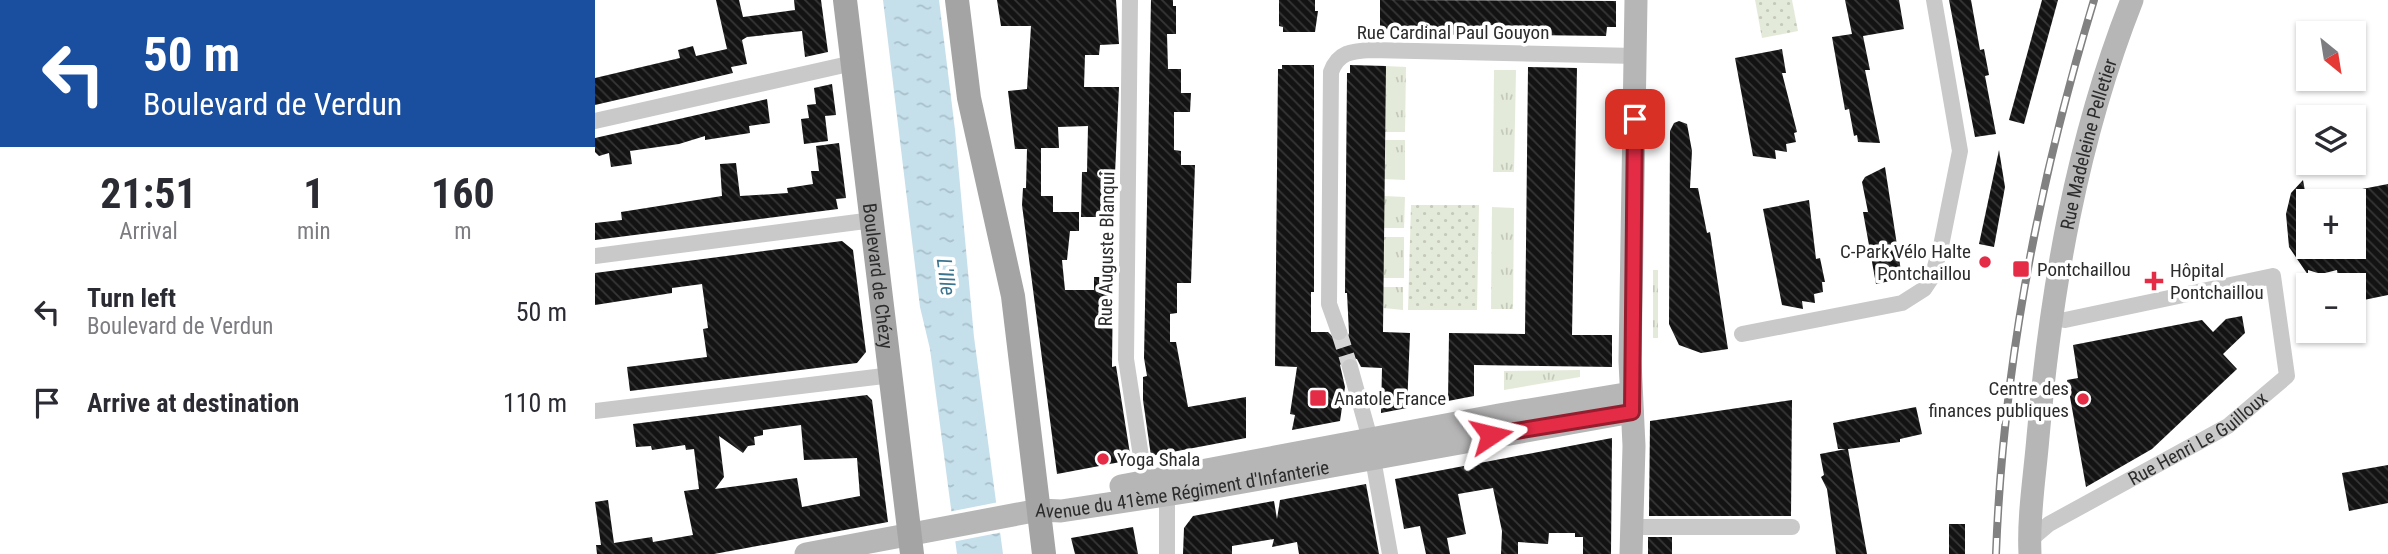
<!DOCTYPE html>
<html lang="en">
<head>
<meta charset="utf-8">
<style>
  :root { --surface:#fff; --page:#f7f7f7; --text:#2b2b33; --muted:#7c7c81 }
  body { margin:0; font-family:"Roboto Condensed",sans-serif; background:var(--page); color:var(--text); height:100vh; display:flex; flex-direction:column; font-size:26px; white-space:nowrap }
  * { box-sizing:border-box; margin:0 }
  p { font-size:23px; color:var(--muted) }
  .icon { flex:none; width:38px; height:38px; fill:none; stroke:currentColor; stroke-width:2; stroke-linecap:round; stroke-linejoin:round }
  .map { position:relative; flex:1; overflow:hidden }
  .details { display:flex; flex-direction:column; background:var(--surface); width:595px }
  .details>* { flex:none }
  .top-card { background:#1a4fa0; color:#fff; overflow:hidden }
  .needle { width:46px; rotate:150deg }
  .fabs { position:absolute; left:1701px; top:21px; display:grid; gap:14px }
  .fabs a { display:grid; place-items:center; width:70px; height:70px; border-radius:0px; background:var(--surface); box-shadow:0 2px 5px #0004; font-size:35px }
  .pin { position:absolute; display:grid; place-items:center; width:60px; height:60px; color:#fff; margin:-30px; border-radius:14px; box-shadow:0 4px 10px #0006 }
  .me { position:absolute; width:77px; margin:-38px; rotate:80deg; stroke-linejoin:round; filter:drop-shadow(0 0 5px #0008) }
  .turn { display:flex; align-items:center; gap:24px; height:147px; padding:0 28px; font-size:32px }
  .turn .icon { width:91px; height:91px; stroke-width:2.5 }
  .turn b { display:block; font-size:49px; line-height:60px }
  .eta { display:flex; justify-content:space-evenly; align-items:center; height:119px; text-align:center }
  .eta b { font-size:42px; font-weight:700; line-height:49px }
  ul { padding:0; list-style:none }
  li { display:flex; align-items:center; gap:21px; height:91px; padding:0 28px }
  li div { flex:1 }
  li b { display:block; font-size:26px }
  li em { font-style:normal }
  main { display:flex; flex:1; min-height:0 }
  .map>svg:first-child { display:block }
  .grass { fill:url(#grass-tufts) }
  .park { fill:url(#park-dots) }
  .water { fill:url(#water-ripples) }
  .pier { fill:#fff }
  .building { fill:url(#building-back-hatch); fill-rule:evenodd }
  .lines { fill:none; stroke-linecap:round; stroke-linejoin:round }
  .street-tunnel { stroke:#d5d5d5; stroke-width:16; stroke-dasharray:16 8; stroke-linecap:butt }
  .street { stroke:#c9c9c9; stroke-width:16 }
  .secondary { stroke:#b6b6b6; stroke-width:23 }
  .primary { stroke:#a4a4a4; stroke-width:24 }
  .rail-casing { stroke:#818181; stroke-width:8 }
  .rail { stroke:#fff; stroke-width:5; stroke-dasharray:16; stroke-linecap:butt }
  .route-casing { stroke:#951d2e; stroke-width:18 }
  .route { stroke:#e52c47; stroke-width:12 }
  .poi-dot { fill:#e52c47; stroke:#fff; stroke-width:2.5 }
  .labels { text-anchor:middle; stroke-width:7; stroke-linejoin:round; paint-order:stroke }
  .street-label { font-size:19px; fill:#2c2c2c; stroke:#fff }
  .poi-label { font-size:19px; fill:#2c2c2c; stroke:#fff; text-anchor:start }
  .water-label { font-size:21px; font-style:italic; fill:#3b748e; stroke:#fff }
</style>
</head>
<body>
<main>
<section class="details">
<div class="top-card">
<div class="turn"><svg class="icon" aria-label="left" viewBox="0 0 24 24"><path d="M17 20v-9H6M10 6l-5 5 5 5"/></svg><div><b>50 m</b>Boulevard de Verdun</div></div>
</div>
<div class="eta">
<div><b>21:51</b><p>Arrival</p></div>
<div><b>1</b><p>min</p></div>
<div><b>160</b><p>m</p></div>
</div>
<ul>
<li><svg class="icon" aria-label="left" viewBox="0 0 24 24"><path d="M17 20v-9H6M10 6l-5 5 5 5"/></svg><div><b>Turn left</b><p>Boulevard de Verdun</p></div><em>50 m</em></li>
<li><svg class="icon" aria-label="arrive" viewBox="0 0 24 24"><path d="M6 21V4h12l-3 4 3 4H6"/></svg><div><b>Arrive at destination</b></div><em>110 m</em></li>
</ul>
</section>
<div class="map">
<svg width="1793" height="554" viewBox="0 0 1793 554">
  <defs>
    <pattern id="grass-tufts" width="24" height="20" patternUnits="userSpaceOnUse" patternTransform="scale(1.75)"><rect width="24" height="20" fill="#e4ead9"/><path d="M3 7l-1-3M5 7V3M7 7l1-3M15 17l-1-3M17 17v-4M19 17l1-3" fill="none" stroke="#c4c9ba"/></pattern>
    <pattern id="park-dots" width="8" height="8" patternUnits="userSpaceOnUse" patternTransform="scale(1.75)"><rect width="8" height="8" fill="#e4ead9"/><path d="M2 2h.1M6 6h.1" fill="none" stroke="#c4c9ba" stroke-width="1.8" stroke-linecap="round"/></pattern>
    <pattern id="water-ripples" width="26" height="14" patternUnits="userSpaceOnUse" patternTransform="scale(1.75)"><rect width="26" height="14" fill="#c5dfeb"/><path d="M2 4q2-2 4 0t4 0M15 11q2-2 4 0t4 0" fill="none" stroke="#a9c0ca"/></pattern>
    <pattern id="building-back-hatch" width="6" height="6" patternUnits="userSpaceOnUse" patternTransform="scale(1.75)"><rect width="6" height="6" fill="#131313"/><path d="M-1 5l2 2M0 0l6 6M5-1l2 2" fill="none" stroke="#363636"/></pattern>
  </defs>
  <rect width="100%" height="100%" fill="#fff"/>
  <!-- grass -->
  <g class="grass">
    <path d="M791,66L811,67L810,132H790Z"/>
    <path d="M899,70H921L919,172H898Z"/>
    <path d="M790,140H810V180L789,179Z"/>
    <path d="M789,196L810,197L809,228H789Z"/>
    <path d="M897,207L919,208L918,309H896Z"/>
    <path d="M789,237H809V278H788Z"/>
    <rect x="1058" y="270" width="5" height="68"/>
    <path d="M788,287H808V310L788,308Z"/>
    <path d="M985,370V377L909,390V371Z"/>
  </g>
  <!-- park -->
  <g class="park">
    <path d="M1160,0H1197L1203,31L1167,38Z"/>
    <path d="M816,205H884L882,310H813Z"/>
  </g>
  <!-- water -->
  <path class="water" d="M288,0H344L360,130L379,337L408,554H362L335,349L325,307Z"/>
  <!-- pier -->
  <path class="pier" d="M404,502L408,532L357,542L353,512Z"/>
  <!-- building -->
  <g class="building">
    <path d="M121,0H144L148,17L200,10L199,0H226L233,52L210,57L207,31L152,37L147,40L152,64L136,67L138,73L0,105V78L85,58L83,50L98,46L101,56L132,49Z"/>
    <path d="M402,0H521L524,44L505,45L504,55H490L489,87H524L518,217H486L487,172H492L493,126L463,127L464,148H446V196H458V212H484V231H475L472,260H467L470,290H499V277H518L517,367L521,366L536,460L462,474L427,205L428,188H431L432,149H420L413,91L432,89L436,26H406Z"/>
    <path d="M556,0H578V6H581V34H572L573,69H586V93H596L595,112H579V150L586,151V165H600L596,283H582V313L575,314V342H581L593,407L651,397V438L556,456L548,400V377L552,376L549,358Z"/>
    <path d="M684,0H720V11H723L720,32H688V27L684,26Z"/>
    <path d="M785,0L1021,1V27H1012L1011,36L934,35V26L892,25V35L785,34Z"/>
    <path d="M1250,0H1304L1309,29L1268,36L1275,70H1270L1285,143L1263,142L1262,135L1259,136L1254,109L1250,110L1237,37L1257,34Z"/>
    <path d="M1354,0H1376L1385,50L1389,49L1394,75L1390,76L1401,134L1380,137Z"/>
    <path d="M1447,0H1463L1429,124L1414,120Z"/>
    <path d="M1187,49L1191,73H1187L1202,132L1199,133L1201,142L1191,144L1192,152L1180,150L1181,159L1158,156L1140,58Z"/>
    <path d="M687,65H719V292H716V332H733L743,342L752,339L754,333L752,293H750L752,73H755V65L791,66L788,332L815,333L812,408L786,413L787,368L766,367L762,359L753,357L745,365L750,387L745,421L697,430L700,415L695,414L702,367L680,366L683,69H687Z"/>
    <path d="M933,67L982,68L977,335H1017V367L879,365V396L853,401L854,333L930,334Z"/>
    <path d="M237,84L241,115L230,116L233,141L209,144L206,119L214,118L212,105L221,104L219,88Z"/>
    <path d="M172,99L175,123L154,126L155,133L110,140V136L84,144L35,151L37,164L16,167L14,153L4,156L0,152V138Z"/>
    <path d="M1084,121L1092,124L1097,151L1095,188H1103L1112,233L1115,232L1133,349L1106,353L1084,345L1074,324L1075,131L1079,123Z"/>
    <path d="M244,143L251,198L241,199L243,209L0,240V223L27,220L26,212L127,196L125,164L141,163L145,196L193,193L192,188L218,184L216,171H224L221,146Z"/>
    <path d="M1404,150L1410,187L1399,247L1384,244Z"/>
    <path d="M1290,167L1306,271L1299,272L1300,280L1281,284L1268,212H1273L1267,182L1270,177Z"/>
    <path d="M1708,180L1713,208V247H1759V208L1765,207L1762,190L1793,184V295L1759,302V285H1744L1742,270L1726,274L1713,270V275L1694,247L1691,214L1696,193Z"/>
    <path d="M1214,200L1221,259L1225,258L1230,282H1227L1228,292L1219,294L1220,303L1207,301L1208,309L1187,305L1168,209Z"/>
    <path d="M247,241L258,250L271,352L262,363L35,391L32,367L112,357L108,329L113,328L107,284L77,288V293L0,305V273Z"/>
    <path d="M1647,316L1650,333L1628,354L1642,369L1557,449L1491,487L1472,380L1483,378L1478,345L1607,320L1618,332L1631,319Z"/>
    <path d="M272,395L277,400L293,522L119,554H2L1,545H6L0,502L13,500L19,543L57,537L58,542L98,535L89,491L104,489L99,449L91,450L90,445L57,450L56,446L41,447L38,424ZM206,425L209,460L262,458L265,496L207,507L202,478L120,489L129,477L124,436L148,453L153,446L160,445L159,437L168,435V430Z"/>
    <path d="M1197,400L1196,516H1054L1055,421Z"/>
    <path d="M1321,407L1327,434L1305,439V442L1253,449L1272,554H1241L1232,489L1226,477L1229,475L1225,454L1251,449H1243L1238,423Z"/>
    <path d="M1017,438L1016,554H988V537H980V533H954L953,544L923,542V554H906L907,531L898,488L863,494L871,534L852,538L855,554H831L825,526L809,529L800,479Z"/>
    <path d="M1793,465V503L1754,511L1747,473Z"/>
    <path d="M771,484L784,554H704L702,542L677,547L679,539L637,546V554H588L589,528L598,516L679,501L682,519L685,500Z"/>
    <rect x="1354" y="524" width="16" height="30"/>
    <path d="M538,527L543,554H480L476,538Z"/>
    <rect x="1053" y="537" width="24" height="17"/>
  </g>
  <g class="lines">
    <!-- street-tunnel -->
    <path class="street-tunnel" d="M744,332L755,367"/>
    <!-- street -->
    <g class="street">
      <path d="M535,0L531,359L551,489"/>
      <path d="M0,121L258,63"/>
      <path d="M0,256L278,220"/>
      <path d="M744,332L734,304L736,72C743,52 757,51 776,50L1041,56"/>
      <path d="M1147,334L1307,303L1329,289L1337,277L1346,246L1365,151L1339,0"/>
      <path d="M755,367L775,439"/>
      <path d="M0,411L297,375"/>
      <path d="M778,459L795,554"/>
      <path d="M572,486V554"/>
      <path d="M1036,527H1197"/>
      <path id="s1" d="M1434,541L1454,524L1633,426L1692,376L1678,276L1470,320"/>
    </g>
    <!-- secondary -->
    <g class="secondary">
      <path d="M526,486L904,415L1036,393"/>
      <path id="s2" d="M211,554L444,510L466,511L603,490L1037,412"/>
      <path d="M1036,554L1039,446L1035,361L1041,0"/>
      <path id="s3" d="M1435,554C1433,516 1440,475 1443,437C1456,289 1482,139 1537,0"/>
    </g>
    <!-- primary -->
    <g class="primary">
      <path id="s4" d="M250,0L317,554"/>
      <path d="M362,0L374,98L418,296L449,554"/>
    </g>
    <!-- rail casing -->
    <g class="rail-casing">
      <path id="rail" d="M1401,554C1408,365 1444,180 1499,0"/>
    </g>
    <!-- rail -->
    <use href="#rail" class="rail"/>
  </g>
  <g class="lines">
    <!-- route casing -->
    <g class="route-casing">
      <path id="route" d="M896,435L1037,412L1040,119"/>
    </g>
    <!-- route -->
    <use href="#route" class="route"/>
  </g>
  <!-- markers -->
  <g class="poi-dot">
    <circle cx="1390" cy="262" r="7"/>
    <rect x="1417" y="260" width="18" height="18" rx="3.5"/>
    <path d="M1555.5 270.5h7v7h7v7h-7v7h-7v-7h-7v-7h7z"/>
    <rect x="714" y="389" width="18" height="18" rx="3.5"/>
    <circle cx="1488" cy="399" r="7"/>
    <circle cx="508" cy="459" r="7"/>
  </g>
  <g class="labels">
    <!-- street labels -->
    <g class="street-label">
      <text x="858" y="39">Rue Cardinal Paul Gouyon</text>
      <text dy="7" stroke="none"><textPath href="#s3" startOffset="415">Rue Madeleine Pelletier</textPath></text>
      <text transform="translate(511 249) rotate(-89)" y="7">Rue Auguste Blanqui</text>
      <text dy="7" stroke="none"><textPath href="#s4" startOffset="278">Boulevard de Chézy</textPath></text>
      <text dy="7" stroke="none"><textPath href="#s1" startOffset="198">Rue Henri Le Guilloux</textPath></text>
      <text dy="7" stroke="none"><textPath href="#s2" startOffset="382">Avenue du 41ème Régiment d'Infanterie</textPath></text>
    </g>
    <!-- poi labels -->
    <g class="poi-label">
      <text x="1376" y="258" text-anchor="end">C-Park Vélo Halte<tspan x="1376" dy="22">Pontchaillou</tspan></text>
      <text x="1442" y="276">Pontchaillou</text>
      <text x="1575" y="277">Hôpital<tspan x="1575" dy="22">Pontchaillou</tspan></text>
      <text x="1474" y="395" text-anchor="end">Centre des<tspan x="1474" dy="22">finances publiques</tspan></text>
      <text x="739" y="405">Anatole France</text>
      <text x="522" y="466">Yoga Shala</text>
    </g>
    <!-- water labels -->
    <g class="water-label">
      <text transform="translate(351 277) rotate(83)" y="7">L'Ille</text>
    </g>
  </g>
</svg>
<div class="fabs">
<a><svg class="needle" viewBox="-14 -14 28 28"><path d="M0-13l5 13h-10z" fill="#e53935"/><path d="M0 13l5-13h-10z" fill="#7c7c81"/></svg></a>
<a><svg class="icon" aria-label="layers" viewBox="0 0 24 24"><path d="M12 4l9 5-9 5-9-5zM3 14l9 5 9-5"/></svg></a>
<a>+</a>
<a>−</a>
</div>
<div class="pin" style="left:1040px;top:119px;background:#d93025"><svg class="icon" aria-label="arrive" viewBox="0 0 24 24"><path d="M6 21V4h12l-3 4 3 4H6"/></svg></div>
<svg class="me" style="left:896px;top:435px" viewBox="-20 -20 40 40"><path d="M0-17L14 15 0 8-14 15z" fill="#e52c47" stroke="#fff" stroke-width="4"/></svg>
</div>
</main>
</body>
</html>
